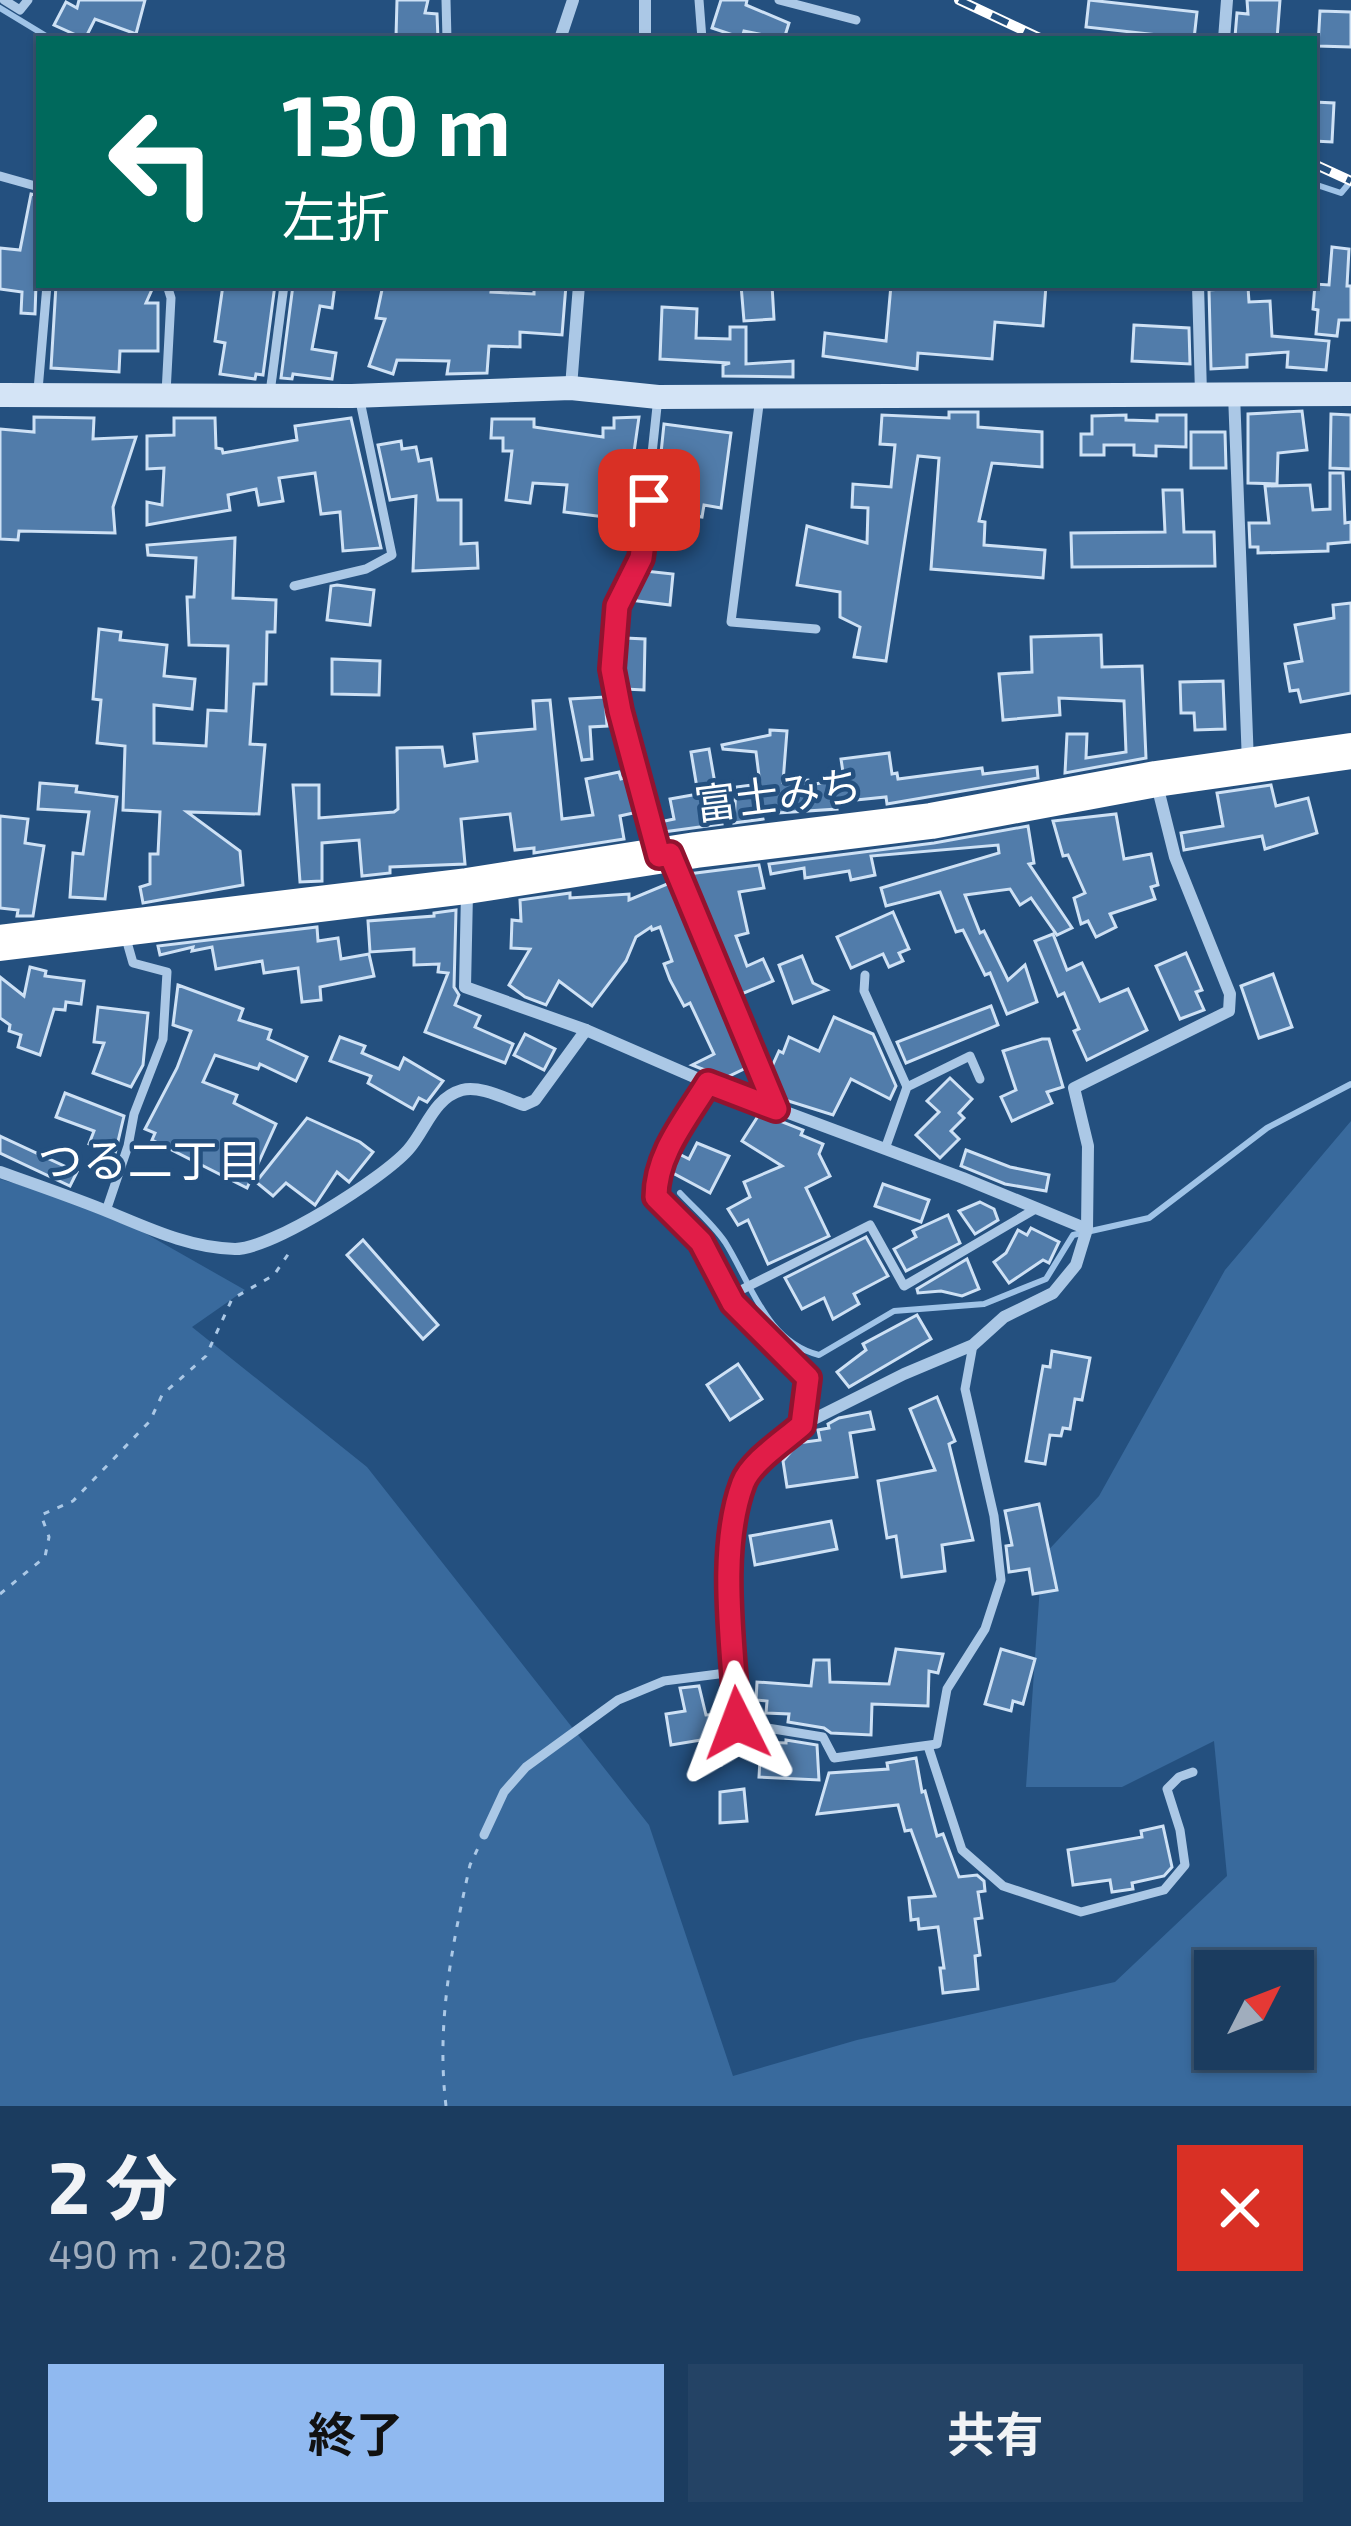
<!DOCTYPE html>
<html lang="ja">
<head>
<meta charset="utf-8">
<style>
  :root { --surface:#1b3c5f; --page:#244365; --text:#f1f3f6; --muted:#a0adbd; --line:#395674; --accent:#90b9f0 }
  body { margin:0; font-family:"Exo 2","Noto Sans JP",sans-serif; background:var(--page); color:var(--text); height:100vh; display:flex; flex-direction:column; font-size:45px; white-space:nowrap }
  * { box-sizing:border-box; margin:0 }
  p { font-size:39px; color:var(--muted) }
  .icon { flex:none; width:66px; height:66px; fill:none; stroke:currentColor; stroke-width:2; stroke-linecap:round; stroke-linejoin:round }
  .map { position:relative; height:2106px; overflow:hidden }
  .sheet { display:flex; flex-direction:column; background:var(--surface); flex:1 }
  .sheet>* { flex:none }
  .banner { position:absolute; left:36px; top:36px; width:1281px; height:252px; border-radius:0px; box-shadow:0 3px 9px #0004,0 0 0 3px var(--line); background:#00695c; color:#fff; overflow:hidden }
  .needle { width:78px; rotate:48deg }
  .controls { position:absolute; left:1194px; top:1950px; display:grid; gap:24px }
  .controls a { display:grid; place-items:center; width:120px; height:120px; border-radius:0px; background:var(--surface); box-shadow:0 3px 9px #0004,0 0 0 3px var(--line); font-size:60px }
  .pin { position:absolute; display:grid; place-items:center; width:102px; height:102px; color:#fff; margin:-51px; border-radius:24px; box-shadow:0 6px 18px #0006 }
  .me { position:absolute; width:132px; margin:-66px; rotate:357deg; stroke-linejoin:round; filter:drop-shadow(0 0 9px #0008) }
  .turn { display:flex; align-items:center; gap:42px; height:252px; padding:0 48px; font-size:54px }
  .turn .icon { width:156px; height:156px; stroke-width:2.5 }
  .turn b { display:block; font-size:84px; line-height:102px }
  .round { display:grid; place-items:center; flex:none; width:126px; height:126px; border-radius:0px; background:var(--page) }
  .headline { display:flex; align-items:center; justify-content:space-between; height:204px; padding:0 48px }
  h1 { font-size:72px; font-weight:700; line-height:90px }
  .primary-button { display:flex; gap:24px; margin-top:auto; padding:24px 48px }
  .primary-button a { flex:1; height:138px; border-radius:0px; background:var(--accent); color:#111; font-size:48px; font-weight:700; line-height:138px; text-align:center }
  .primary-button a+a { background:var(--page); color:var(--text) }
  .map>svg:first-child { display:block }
  .green { fill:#396a9d; fill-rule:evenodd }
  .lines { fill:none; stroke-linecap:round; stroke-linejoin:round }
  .stream { stroke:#9fc3e7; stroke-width:6 }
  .building { fill:#517caa; stroke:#cee1f5; stroke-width:3 }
  .path { stroke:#abc8e6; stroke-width:3; stroke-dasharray:6 9; stroke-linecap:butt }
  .lane { stroke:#abc8e6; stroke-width:9 }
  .street { stroke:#abc8e6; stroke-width:12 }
  .secondary { stroke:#d4e4f6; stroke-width:24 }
  .highway { stroke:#fff; stroke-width:36 }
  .rail-casing { stroke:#fff; stroke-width:10 }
  .rail { stroke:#24507f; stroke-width:6; stroke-dasharray:18; stroke-linecap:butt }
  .route-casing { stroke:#92132f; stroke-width:30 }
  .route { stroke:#e11d48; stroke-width:21 }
  .labels { text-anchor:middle; stroke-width:9; stroke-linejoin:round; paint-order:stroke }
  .street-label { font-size:42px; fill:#fff; stroke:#24507f }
  .neighbourhood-label { font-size:45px; fill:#fff; stroke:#24507f }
</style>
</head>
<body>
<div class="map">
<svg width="1351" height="2106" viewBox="0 0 1351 2106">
  <rect width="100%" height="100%" fill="#24507f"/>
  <!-- green -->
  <path class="green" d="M1351,1121V2106H0V1179L106,1211L245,1290L192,1327L367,1467L649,1825L733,2076L857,2040L1115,1982L1227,1876L1214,1741L1122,1787H1026L1042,1557L1099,1496L1225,1270ZM1215,1971H1293V2049H1215Z"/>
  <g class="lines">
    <!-- stream -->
    <g class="stream">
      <path d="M0,8L51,39"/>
      <path d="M1314,184L1341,193L1351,181"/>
      <path d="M680,1193C694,1208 713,1224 725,1242C751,1283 766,1342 819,1355L894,1311L984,1304L1046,1279L1073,1235L1149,1218L1267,1128L1351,1084"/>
    </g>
  </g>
  <!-- building -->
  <g class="building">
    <path d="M79,0H145L136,34L95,19L85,39L54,25L66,2L77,8Z"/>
    <path d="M397,0H428L425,13L437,14L438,39L396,37Z"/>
    <path d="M721,0H747L746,5L789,23L784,39L744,31L742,38L712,28Z"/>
    <path d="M1089,0L1197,12L1194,39L1086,27Z"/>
    <path d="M1247,0H1280L1277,39L1235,37L1237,13L1248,14Z"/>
    <path d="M1320,11L1351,12V47L1318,46Z"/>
    <path d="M1314,102L1334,103L1332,142L1314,141Z"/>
    <path d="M31,194L39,196L35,314L21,313L22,292L0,289V248L20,250Z"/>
    <path d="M1332,247L1349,249L1347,286H1351V320H1339L1337,336L1316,334L1318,310L1313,309L1315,284L1329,285Z"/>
    <path d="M56,285H154L146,303H158V351H120L119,372L51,368Z"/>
    <path d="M223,285H275L263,375L256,374L255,379L220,374L225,343L215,341Z"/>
    <path d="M293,285H335L332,308L320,306L312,349L336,353L332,379L293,374L292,379L281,378Z"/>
    <path d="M383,285H492L491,292L534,294V285H566L562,335L520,332V347L489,346L487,373L447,374L449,361L397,360L393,374L369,366L385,319L376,318Z"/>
    <path d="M741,285H772L774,319L744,321Z"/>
    <path d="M891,285H1046L1043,326L995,322L992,359L918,353L917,369L823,356L825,333L886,341Z"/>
    <path d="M1248,287L1249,302L1270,301L1272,336L1329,341L1326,370L1287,367L1288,352L1247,355V367L1211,369L1209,290Z"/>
    <path d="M662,307L697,309L696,338L730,339V327H746V364L793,361V377L723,376V365L730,363L660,359Z"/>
    <path d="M1134,325L1189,328L1190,364L1132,361Z"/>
    <path d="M1302,411L1307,450L1278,453L1277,484L1248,483V414Z"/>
    <path d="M949,412H978V427L1042,432V467L992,463L979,521L985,522L984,545L1045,550L1043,578L931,569L939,458L918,456L886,661L854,657L860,627L840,617V592L797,585L807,526L867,543L868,508L852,507L853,484L891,487L895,445L880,444L882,415L949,418Z"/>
    <path d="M1331,414L1351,415V469L1330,468Z"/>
    <path d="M1126,415V420L1157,421V415H1186V447L1156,446V456L1134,455V445H1104V455H1081V434H1092V416Z"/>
    <path d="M34,417L94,418L93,439L136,437L113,507L115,533L19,531L18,540L0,539V429L34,432Z"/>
    <path d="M639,417L634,452H619L614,483L628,485L622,519L564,512L567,485L533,483L530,503L506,500L512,451H503V438H491L492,419H534V427L603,437V428H614V418Z"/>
    <path d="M174,418H215L216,448L222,449L223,453L297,440L295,426L351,418L381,548L343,551L340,512L321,514L315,473L279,478L283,501L259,505L256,489L228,495L230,510L147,525V502L162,505L164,468L147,469V436L174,435Z"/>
    <path d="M664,424L731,433L721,508L704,505L702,517L655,511Z"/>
    <path d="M1191,432H1225L1226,468H1191Z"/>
    <path d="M401,441L402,449L416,447L419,461L431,459L438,500H461V544L477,543L478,568L413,571L416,496L390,500L378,445Z"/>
    <path d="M1330,473H1343L1345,523L1351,522V542L1328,544V551L1258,553V547H1250L1249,523H1269L1265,486L1310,485L1313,510L1330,509Z"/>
    <path d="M1163,490H1182L1184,532H1214L1215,566L1072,567L1071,533L1165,532Z"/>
    <path d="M235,538L233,598L276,600L275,632H267L266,684H254L250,744L265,745L259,814L187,812L240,851L243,885L143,903L140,887L150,884V854H158L160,812L123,810L125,746L97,743L101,700L93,699L99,629L121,632L120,640L167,645L164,676L195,679L192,709L154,705V743L206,746L208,710L226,711L228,646L189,645L187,597H194L196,558L148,555L147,545Z"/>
    <path d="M645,571L673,574L670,605L630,600Z"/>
    <path d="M337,585L374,590L370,625L327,620L331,586Z"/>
    <path d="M1351,603V693L1301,702L1298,690L1290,691L1285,664L1302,661L1295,625L1334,618L1333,605Z"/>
    <path d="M1101,635L1102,667L1142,666L1146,758L1065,773L1067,734H1087L1086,758L1126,752L1124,701L1059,698L1060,715L1003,720L999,674L1032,672L1031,637Z"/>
    <path d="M625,638L645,639L644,690L625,689Z"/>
    <path d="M332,659L380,661L379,695L332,694Z"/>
    <path d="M1223,681L1225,729L1195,730L1194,713H1181L1180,682Z"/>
    <path d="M605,697L607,726L590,727L592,759L582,760L570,699Z"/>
    <path d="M550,700L562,819L593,815L586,779L619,772L621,779L628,777L638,812L620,816L624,839L534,853V848L515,850L510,814L461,819L465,864L390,867V873L362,876L359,840L322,843V881L300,882L293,785H319V818L394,812L398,809L397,748L442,747L445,766L477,761L474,734L535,729L533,701Z"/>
    <path d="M770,730L787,731L783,782L808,780L809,785L844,779L841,759L889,753L892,774L897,773L898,779L982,768L983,774L1037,767L1038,778L887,804L886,797L836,802L837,809L762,814L763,819L734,823L736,787L760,784L756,752L723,749L722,745L770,735Z"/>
    <path d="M709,749L722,824L663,832L660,822L674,819L670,799L698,794L691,752Z"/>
    <path d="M40,783L77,786L76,792L117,797L105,899L70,897L73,853L83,854L89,812L38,809Z"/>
    <path d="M1271,785L1276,806L1308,798L1317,833L1265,849L1262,836L1184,850L1181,833L1223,826L1217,793Z"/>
    <path d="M1116,814L1124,859L1151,854L1158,885L1151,887L1155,899L1110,914L1116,927L1096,937L1088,921L1081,924L1074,898L1085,893L1068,855L1063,856L1053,821Z"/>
    <path d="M0,816L28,819L25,843L44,846L33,916H17L18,910L0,908Z"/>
    <path d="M1028,826L1034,863L1029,864L1072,928L1057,935L1031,898L1020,905L1010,889L965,895L980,933L984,931L1008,980L1025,965L1037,1002L1007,1014L990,973L985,975L963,930L956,932L940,892L886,906L881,888L999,853L998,845L871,856L875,875L851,880L849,871L805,878L804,868L771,874L769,864L934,843Z"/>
    <path d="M759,865L764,888L739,892L748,933L736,936L747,966L763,959L773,981L739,995L688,874Z"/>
    <path d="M672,882L746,1068L725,1078L692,1065L714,1054L690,1003L684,1006L670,980L664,964L672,961L660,927L652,930L651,927L636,937L626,961L592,1006L559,981L546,1005L525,997L509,985L530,949L511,948L512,920L521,921L520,900L570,893V898L629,894V900Z"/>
    <path d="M456,910L454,987L459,995L455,1005L480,1016L475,1027L513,1044L505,1063L425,1032L448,973L438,972L439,964L414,965V949L370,952L368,921L434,916V913Z"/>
    <path d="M893,912L909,949L899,953L903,961L889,967L883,954L851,968L837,937Z"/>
    <path d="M317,927L318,941L338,938L341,959L369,954L374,976L320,987L321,1000L302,1002L298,968L264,973L262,961L216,969L212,947L192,951L193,947L160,955L158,946Z"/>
    <path d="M1053,934L1067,970L1082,963L1100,1001L1128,989L1147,1030L1087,1060L1074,1031L1079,1029L1064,993L1058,996L1035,941Z"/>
    <path d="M1186,953L1202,990L1196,992L1204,1010L1180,1019L1156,966Z"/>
    <path d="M802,956L813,983L827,990L793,1003L779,965Z"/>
    <path d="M30,967L46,971L45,976L84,981L81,1004L66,1002L65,1010L54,1009L40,1055L18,1047L21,1035L9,1031L10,1025L0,1018V977L24,996Z"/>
    <path d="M1273,974L1292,1027L1259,1038L1241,986Z"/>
    <path d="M178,985L243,1009L239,1020L271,1030L268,1039L307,1057L296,1081L260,1064L258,1069L215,1055L203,1082L237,1095L234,1103L276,1124L247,1188L152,1140L155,1133L145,1129L177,1068L191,1031L173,1025Z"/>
    <path d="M991,1006L998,1025L906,1063L897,1042Z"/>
    <path d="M98,1007L148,1013L143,1065L131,1087L93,1073L104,1043L94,1042Z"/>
    <path d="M834,1017L873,1034L896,1086L890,1099L851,1079L833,1115L782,1099L770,1071L779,1051L783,1053L789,1037L819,1051Z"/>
    <path d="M525,1034L555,1049L544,1070L514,1055Z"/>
    <path d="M340,1037L365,1046L362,1053L399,1069L404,1058L443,1081L427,1102L419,1098L413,1109L368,1083L371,1076L330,1061Z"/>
    <path d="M1042,1039H1049L1063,1087L1047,1092L1052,1103L1012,1121L1001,1097L1016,1090L1003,1051Z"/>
    <path d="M950,1078L972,1099L959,1113L964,1118L951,1131L959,1139L940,1158L916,1135L939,1112L927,1101Z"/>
    <path d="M65,1093L124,1116L115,1154L89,1144L94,1131L56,1117Z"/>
    <path d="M760,1113L803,1130L801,1135L823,1144L819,1154L830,1176L806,1188L829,1236L768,1264L748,1220L738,1225L728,1209L750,1197L744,1182L782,1166L742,1141Z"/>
    <path d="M307,1118L360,1142L373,1152L349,1182L337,1172L315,1205L286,1183L273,1196L256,1182Z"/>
    <path d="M0,1136L77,1172L70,1186L0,1153Z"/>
    <path d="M697,1143L729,1156L710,1193L671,1172L679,1154L689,1159Z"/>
    <path d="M966,1150L1010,1167L1049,1175L1046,1191L1005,1184L961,1166Z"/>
    <path d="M883,1184L929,1200L921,1222L875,1206Z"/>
    <path d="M980,1202L994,1209L998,1220L975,1234L959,1211Z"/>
    <path d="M948,1215L960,1243L906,1271L894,1249L916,1237L913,1231Z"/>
    <path d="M1031,1228L1059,1242L1049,1263L1043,1260L1009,1283L994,1262L1006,1253L1018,1230L1027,1235Z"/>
    <path d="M866,1237L888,1276L854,1294L859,1304L833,1319L824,1298L802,1309L785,1278Z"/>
    <path d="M363,1240L438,1325L423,1339L347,1255Z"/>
    <path d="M967,1259L979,1289L962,1296L941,1291L918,1293L917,1289Z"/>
    <path d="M917,1315L931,1339L849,1387L837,1372L866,1350L863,1344Z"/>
    <path d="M1052,1351L1090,1358L1082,1400L1075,1399L1070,1429L1063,1428L1061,1436L1050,1435L1045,1464L1026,1461L1043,1366L1050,1367Z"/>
    <path d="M738,1364L762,1399L730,1420L707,1385Z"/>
    <path d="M937,1397L955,1441L949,1444L973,1540L942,1545L945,1571L902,1577L896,1536L887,1538L878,1481L935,1470L910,1409Z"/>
    <path d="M870,1412L874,1429L850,1433L857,1477L787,1487L783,1461L798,1443L820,1440L818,1430L829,1428L828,1424L839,1418Z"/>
    <path d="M1039,1504L1057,1590L1033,1594L1029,1569L1009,1572L1006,1546L1012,1545L1005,1511Z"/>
    <path d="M831,1521L837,1549L755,1565L750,1536Z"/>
    <path d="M896,1649L943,1654L938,1673L929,1671L928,1706L872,1704L871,1735L831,1733L824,1728L788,1722L789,1714L766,1713L767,1701L756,1700L757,1682L811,1686L814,1660H829L830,1682L889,1684Z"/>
    <path d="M1001,1649L1035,1659L1023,1704L1013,1701L1011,1711L985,1704Z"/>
    <path d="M699,1686L706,1715L723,1714L724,1730H719L721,1765L703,1766L701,1740L671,1745L666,1714L685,1711L680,1688Z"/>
    <path d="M786,1740L817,1745L819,1780L759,1777L761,1742L786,1743Z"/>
    <path d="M916,1758L922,1792L925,1791L937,1836L943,1834L959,1877L977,1875L984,1881L985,1891L978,1892L982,1918L975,1919L980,1955L975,1956L978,1989L943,1993L940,1968H944L938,1927L919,1929L918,1919L911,1920L909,1898L935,1896L911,1830L905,1831L898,1805L817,1814L829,1773L888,1769L887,1763Z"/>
    <path d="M744,1789L747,1821L720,1823V1792Z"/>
    <path d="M1163,1826L1172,1867L1164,1876L1132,1883L1133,1889L1112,1892L1110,1880L1073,1885L1068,1850L1142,1837L1141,1831Z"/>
  </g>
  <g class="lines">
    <!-- path -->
    <g class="path">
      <path d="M0,1594L45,1557L49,1537L41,1515L73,1501L150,1421L162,1395L206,1356L232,1299L274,1275L291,1250"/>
      <path d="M446,2106C436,2023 452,1946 470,1865L478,1848"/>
    </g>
    <!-- lane -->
    <g class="lane">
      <path d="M4,0L20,10L28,0"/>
      <path d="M446,0L447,39"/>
      <path d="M699,0L702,39"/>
      <path d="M779,0L856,20"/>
      <path d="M0,176L39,187"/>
      <path d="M38,390L47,285"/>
      <path d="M166,393L171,298L167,285"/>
      <path d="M270,393L284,285"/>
      <path d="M760,397L731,622L816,629"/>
      <path d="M294,586L366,569L392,555L359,396"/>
      <path d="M657,846L619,711L612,669L617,606L641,558L658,397"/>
      <path d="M675,865L776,1109"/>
      <path d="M865,975L864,991L907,1087"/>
      <path d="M885,1149L907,1087L970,1056L980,1079"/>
      <path d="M106,1211L128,1146L134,1114L163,1039L167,972L133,963L125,935"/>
      <path d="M729,1296L870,1225L904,1286L1037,1208"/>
      <path d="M928,1746L962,1850L1003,1886L1081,1912L1164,1890L1185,1865L1180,1830L1167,1789L1179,1777L1193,1772"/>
      <path d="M484,1835L504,1792L526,1767L618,1700L664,1681L734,1672L737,1723L823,1737L834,1758L937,1744L947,1689L985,1629L1001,1580L994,1516L965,1389L973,1345"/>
    </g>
    <!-- street -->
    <g class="street">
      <path d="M645,0V39"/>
      <path d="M560,39L573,0"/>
      <path d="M1224,39L1227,0"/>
      <path d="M1198,285L1201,394"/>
      <path d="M571,387L579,285"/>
      <path d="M1234,394L1248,763"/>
      <path d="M467,893L465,987L586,1030L708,1083L963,1178L1087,1229"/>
      <path d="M708,1083C686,1118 657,1154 656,1197L701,1242L733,1303L801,1368L808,1378L802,1425"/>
      <path d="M0,1172C34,1184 69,1196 104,1210C146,1227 188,1248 235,1249C272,1249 382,1179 408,1150C426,1130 433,1098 462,1090C480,1085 506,1099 524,1105L535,1100L586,1030"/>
      <path d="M734,1672L732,1557L744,1479L802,1425L904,1374L973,1345L1004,1317L1053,1293L1076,1265L1087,1229L1088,1146L1074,1088L1229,1011L1230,994L1175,857L1157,785"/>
    </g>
    <!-- secondary -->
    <path class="secondary" d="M0,395L352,396L571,388L658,397L1351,394"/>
    <!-- highway -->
    <path class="highway" d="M0,943L467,886L696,850L931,821L1156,779L1351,751"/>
    <!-- rail casing -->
    <g class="rail-casing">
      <g id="rail">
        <path d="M959,0L1042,39"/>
        <path d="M1314,164L1351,181"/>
      </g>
    </g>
    <!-- rail -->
    <use href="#rail" class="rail"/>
  </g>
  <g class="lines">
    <!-- route casing -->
    <g class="route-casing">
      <path id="route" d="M649,500L641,558L617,606L612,669L620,711L659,856L670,854L776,1109L708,1083C686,1119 656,1154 656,1197L701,1242L733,1303L808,1378L802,1425C784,1441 751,1462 743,1483C717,1552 734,1651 737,1723"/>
    </g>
    <!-- route -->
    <use href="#route" class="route"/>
  </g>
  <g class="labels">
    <!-- street labels -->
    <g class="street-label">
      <text transform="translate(778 795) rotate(-7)" y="15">富士みち</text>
    </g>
    <!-- neighbourhood labels -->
    <g class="neighbourhood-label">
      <text x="150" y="1177">つる二丁目</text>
    </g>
  </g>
</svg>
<div class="controls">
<a><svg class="needle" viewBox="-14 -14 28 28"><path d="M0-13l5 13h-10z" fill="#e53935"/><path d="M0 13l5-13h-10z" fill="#a0adbd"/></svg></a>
</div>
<div class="pin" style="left:649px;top:500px;background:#d93025"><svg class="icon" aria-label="arrive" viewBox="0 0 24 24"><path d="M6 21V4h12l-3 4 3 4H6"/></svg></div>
<svg class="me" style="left:737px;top:1723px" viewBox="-20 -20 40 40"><path d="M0-17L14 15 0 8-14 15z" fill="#e11d48" stroke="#fff" stroke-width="4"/></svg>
<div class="banner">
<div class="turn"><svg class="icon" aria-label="left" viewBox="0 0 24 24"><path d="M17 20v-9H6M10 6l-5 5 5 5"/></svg><div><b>130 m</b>左折</div></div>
</div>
</div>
<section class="sheet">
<div class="headline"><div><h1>2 分</h1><p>490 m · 20:28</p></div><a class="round" style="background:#d93025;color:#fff"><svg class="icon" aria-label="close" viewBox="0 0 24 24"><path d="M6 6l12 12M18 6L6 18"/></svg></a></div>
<div class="primary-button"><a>終了</a><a>共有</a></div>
</section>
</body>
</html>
